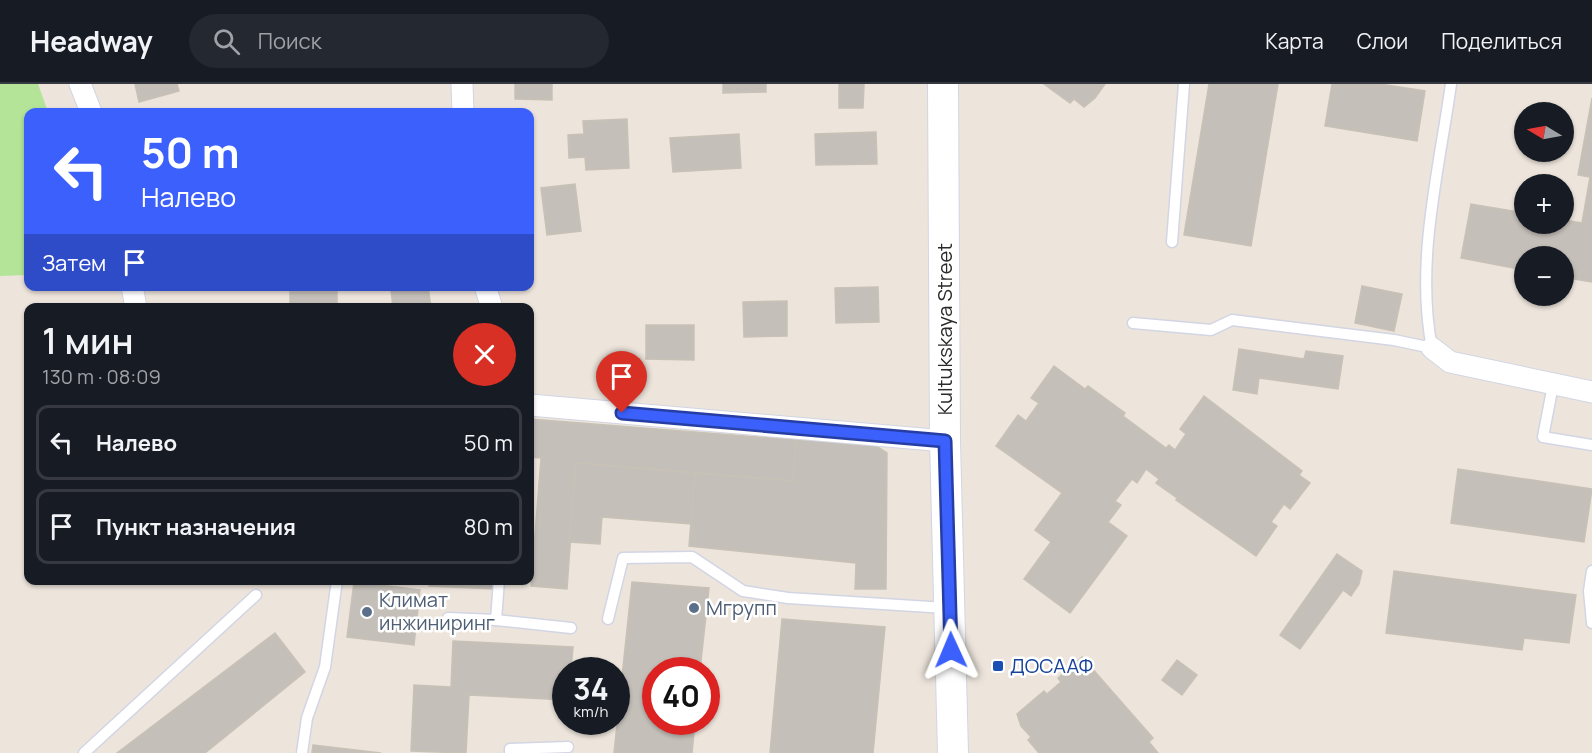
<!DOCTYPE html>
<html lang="ru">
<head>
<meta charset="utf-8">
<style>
  :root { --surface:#171b24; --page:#242831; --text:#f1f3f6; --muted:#9ea1a6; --line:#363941 }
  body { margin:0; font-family:Manrope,sans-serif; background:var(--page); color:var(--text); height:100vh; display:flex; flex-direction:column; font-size:22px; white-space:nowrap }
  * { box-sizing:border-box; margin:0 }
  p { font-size:20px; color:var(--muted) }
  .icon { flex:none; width:33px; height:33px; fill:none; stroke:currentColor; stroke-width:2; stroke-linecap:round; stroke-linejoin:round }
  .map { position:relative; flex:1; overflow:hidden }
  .details { position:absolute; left:24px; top:219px; width:510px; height:282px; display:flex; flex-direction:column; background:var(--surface); border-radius:12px; box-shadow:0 2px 4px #0004 }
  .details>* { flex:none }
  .top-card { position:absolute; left:24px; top:24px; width:510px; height:183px; border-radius:12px; box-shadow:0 2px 4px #0004; background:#3b60fb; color:#fff; overflow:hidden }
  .needle { width:39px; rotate:280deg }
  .buttons { position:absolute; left:1514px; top:18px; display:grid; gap:12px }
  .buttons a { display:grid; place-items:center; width:60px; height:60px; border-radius:50%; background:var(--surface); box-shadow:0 2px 4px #0004; font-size:30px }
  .speed { position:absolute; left:552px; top:573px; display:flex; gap:12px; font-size:30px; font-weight:700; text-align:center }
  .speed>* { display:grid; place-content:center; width:78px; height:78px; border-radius:50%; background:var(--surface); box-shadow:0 2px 4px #0004; line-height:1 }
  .speed small { font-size:15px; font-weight:400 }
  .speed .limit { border:9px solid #d22; background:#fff; color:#111 }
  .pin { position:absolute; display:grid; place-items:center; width:51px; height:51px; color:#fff; margin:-62px -26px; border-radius:50% 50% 50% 0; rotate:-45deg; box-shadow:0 0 6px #0007 }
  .pin .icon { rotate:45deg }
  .me { position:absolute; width:66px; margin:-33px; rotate:359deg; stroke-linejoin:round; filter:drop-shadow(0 0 4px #0008) }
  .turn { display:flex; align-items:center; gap:21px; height:126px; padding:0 18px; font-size:27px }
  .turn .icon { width:78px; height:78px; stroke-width:2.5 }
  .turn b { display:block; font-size:42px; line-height:51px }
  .then { display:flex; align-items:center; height:57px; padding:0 18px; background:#0003; gap:12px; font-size:22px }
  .round { display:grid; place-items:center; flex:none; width:63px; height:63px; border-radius:32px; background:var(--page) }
  .summary { display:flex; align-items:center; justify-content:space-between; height:102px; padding:0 18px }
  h1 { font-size:36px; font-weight:600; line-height:45px }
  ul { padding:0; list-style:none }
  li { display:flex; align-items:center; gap:18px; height:75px; margin:0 12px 9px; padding:0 6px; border:3px solid var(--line); border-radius:12px }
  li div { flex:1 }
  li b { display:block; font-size:22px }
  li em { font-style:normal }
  header { display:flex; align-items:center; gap:36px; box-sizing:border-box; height:84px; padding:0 30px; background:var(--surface); border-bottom:2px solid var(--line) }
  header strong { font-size:28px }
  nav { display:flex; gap:33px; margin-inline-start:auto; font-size:21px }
  .search { width:420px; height:54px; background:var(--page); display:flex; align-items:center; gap:15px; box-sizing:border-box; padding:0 21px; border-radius:33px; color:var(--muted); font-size:22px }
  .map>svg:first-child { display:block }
  .green { fill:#b3e498 }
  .building { fill:#c5bfb9; stroke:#c8c1b6; stroke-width:1.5 }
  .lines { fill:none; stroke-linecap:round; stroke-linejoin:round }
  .lane-casing { stroke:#d2d5e3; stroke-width:13 }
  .street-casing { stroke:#d2d5e3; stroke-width:23 }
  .secondary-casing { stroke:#d2d5e3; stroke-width:32 }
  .lane { stroke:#fff; stroke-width:10 }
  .street { stroke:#fff; stroke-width:21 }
  .secondary { stroke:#fff; stroke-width:30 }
  .route-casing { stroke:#263ea3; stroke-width:15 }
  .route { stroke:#3b60fb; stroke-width:10 }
  .service-dot { fill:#5c6f8a; stroke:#fff; stroke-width:2 }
  .transit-dot { fill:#1a4fb4; stroke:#fff; stroke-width:2 }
  .labels { text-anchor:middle; stroke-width:5; stroke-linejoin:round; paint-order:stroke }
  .street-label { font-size:20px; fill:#2a2a2a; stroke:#fff }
  .service-label { font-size:20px; fill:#4e5e75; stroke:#fff; text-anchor:start }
  .transit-label { font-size:20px; fill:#164399; stroke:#fff; text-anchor:start }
</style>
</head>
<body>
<header>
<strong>Headway</strong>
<div class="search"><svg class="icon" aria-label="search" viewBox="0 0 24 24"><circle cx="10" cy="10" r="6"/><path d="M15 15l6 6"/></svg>Поиск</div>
<nav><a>Карта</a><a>Слои</a><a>Поделиться</a></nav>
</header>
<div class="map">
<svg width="1592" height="669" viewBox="0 0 1592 669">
  <rect width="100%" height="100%" fill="#ede5dc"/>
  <!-- green -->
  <path class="green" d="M0,0H38L48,28H28V191L0,192Z"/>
  <!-- building -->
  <g class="building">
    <path d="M135,0H177L179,7L139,18Z"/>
    <path d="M515,0H552V16L515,15Z"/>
    <path d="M723,0H766V8L723,9Z"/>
    <path d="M839,0H864L863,24H839Z"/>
    <path d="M1044,0H1105L1095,14L1084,23L1074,15L1070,19Z"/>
    <path d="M1209,0H1278L1251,162L1184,151Z"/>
    <path d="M1332,0H1380L1425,7L1417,57L1325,42Z"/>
    <path d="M1592,14V198L1563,193V172H1524V186L1461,174L1471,120L1524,129V140H1563V136L1582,139L1590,93L1578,91Z"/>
    <path d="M627,35L629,84L586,86L585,73L569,74L568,51L584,50L583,37Z"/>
    <path d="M876,48L877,80L816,81L815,50Z"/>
    <path d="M739,50L741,84L673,88L670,54Z"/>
    <path d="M575,100L581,147L547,151L541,104Z"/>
    <path d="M409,202H428L431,224H393L391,205Z"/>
    <path d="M1362,202L1402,210L1394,247L1355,239Z"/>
    <path d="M878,203L879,238L836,239L835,204Z"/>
    <rect x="290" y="208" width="47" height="16"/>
    <path d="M787,217V252L744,253L743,218Z"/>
    <path d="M646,241H694V276L646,275Z"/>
    <path d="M1239,265L1304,275L1306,267L1343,272L1338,305L1259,294L1257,310L1233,306Z"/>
    <path d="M1054,282L1085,305L1088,302L1125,329L1123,332L1166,364L1169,361L1175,366L1186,350L1180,345L1204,312L1302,387L1299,391L1310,399L1290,425L1284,420L1271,438L1277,442L1256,472L1176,416L1177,414L1156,399L1159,395L1146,385L1137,399L1132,395L1115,417L1121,421L1108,438L1127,452L1070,529L1024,495L1051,458L1035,446L1062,409L996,362L1018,331L1026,337L1039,319L1031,314Z"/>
    <path d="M530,335L796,356L793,397L576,379L567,505L531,502L541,374L530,373Z"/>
    <path d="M796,356L873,360L887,369L886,505H855L856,479L689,462L695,389L793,397Z"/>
    <path d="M576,379L695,389L691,440L602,433L600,460L569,458Z"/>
    <path d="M1458,385L1592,405L1584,458L1451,439Z"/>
    <path d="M1337,470L1362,487L1359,500L1351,512L1343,506L1300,565L1280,551Z"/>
    <path d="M1394,487L1576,511L1569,559L1524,554L1522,566L1386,549Z"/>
    <path d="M429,496H494V505L429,502Z"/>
    <path d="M354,498L420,506L414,561L347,553Z"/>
    <path d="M632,498L709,504L700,586H656V638H695L692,669H614Z"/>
    <path d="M782,535L885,543L873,669H770Z"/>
    <path d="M275,549L305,588L205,669H117Z"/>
    <path d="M453,557L573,563L571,586H566V616L469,611L466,669L411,667L414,601L451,603Z"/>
    <path d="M1082,573L1153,654L1149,658L1158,669H1039L1028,656L1031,653L1021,642L1017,630L1044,607L1047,610L1061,598L1058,594Z"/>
    <path d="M1177,576L1197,591L1182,611L1162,596Z"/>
    <path d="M313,661L381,669H312Z"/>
  </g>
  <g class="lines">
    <!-- lane casing -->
    <g class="lane-casing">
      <g id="lane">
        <path d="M1172,158L1184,0"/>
        <path d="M1133,239L1211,246L1232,236L1394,256L1432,264C1415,178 1439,86 1451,0"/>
        <path d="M1553,301L1543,353L1592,361"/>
        <path d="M1592,487L1589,507L1592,539"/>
        <path d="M448,534L496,536L499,496"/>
        <path d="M608,535L623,474L692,473L743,507L788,514L946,524"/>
        <path d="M496,536L571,544"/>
        <path d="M84,669L256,511"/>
        <path d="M302,669L307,634L325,583L337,496"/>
        <path d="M510,669V665L568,663"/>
      </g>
    </g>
    <!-- street casing -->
    <g class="street-casing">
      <g id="street">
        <path d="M80,0L91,28"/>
        <path d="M462,0L463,28"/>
        <path d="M132,202L136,224"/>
        <path d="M485,202L492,224"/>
        <path d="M1432,264L1450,278L1592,308"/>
        <path d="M530,321L945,357"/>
      </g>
    </g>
    <!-- secondary casing -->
    <g class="secondary-casing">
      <path id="secondary" d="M943,0L945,357L953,669"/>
    </g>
    <!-- lane -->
    <use href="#lane" class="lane"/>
    <!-- street -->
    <use href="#street" class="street"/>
    <!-- secondary -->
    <use href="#secondary" class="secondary"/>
  </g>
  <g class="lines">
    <!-- route casing -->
    <g class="route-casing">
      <path id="route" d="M622,329L945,357L951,566"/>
    </g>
    <!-- route -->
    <use href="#route" class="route"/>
  </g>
  <!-- markers -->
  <g class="service-dot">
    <circle cx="694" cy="524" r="6"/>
    <circle cx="367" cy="528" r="6"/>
  </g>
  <rect class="transit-dot" x="992" y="576" width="12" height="12" rx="3"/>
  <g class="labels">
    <!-- street labels -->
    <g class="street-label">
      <text transform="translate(945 245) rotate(-90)" y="7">Kultukskaya Street</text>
    </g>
    <!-- service labels -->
    <g class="service-label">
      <text x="379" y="523">Климат<tspan x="379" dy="23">инжиниринг</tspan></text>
      <text x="706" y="531">Мгрупп</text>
    </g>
    <!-- transit labels -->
    <g class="transit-label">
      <text x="1010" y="589">ДОСААФ</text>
    </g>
  </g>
</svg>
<div class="buttons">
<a><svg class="needle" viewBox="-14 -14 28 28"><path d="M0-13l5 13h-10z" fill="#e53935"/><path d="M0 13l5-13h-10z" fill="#9ea1a6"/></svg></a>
<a>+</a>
<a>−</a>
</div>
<div class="speed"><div>34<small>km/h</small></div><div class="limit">40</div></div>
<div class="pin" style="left:622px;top:329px;background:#d93025"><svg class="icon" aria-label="arrive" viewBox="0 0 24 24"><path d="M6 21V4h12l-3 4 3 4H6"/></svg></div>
<svg class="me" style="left:951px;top:566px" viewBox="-20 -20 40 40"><path d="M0-17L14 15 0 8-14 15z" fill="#3b60fb" stroke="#fff" stroke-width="4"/></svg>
<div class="top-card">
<div class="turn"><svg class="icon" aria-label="left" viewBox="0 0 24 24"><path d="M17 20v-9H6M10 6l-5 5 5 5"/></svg><div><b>50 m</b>Налево</div></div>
<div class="then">Затем<svg class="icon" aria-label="arrive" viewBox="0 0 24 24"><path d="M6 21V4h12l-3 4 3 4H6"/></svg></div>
</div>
<section class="details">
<div class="summary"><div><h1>1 мин</h1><p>130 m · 08:09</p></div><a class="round" style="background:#d93025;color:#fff"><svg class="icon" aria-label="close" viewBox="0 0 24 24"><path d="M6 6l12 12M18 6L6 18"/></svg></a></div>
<ul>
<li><svg class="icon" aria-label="left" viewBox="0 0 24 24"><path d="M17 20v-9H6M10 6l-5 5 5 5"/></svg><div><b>Налево</b></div><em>50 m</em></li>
<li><svg class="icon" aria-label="arrive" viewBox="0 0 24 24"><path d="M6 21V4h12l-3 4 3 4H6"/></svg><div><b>Пункт назначения</b></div><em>80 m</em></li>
</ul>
</section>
</div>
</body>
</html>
